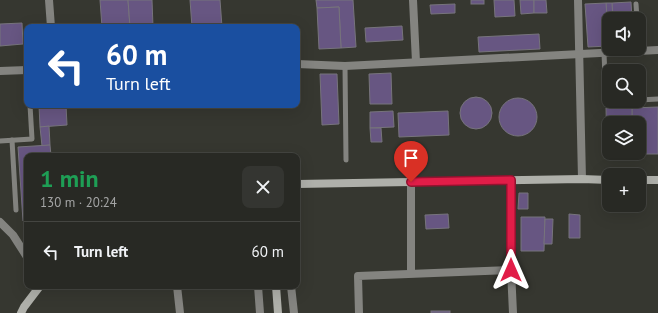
<!DOCTYPE html>
<html lang="en">
<head>
<meta charset="utf-8">
<style>
  :root { --surface:#282924; --page:#343531; --text:#f1f3f6; --muted:#a5a6a6; --line:#444541 }
  body { margin:0; font-family:"PT Sans",sans-serif; background:var(--page); color:var(--text); height:100vh; display:flex; flex-direction:column; font-size:15px; white-space:nowrap }
  * { box-sizing:border-box; margin:0 }
  p { font-size:13px; color:var(--muted) }
  .icon { flex:none; width:22px; height:22px; fill:none; stroke:currentColor; stroke-width:2; stroke-linecap:round; stroke-linejoin:round }
  .map { position:relative; flex:1; overflow:hidden }
  .side { position:absolute; left:24px; top:153px; width:276px; height:136px; display:flex; flex-direction:column; background:var(--surface); border-radius:8px; box-shadow:0 4px 16px #0002,0 0 0 1px var(--line) }
  .side>* { flex:none }
  .banner { position:absolute; left:24px; top:24px; width:276px; height:84px; border-radius:8px; box-shadow:0 4px 16px #0002,0 0 0 1px var(--line); background:#1a4fa0; color:#fff; overflow:hidden }
  .controls { position:absolute; left:602px; top:12px; display:grid; gap:8px }
  .controls a { display:grid; place-items:center; width:44px; height:44px; border-radius:8px; background:var(--surface); box-shadow:0 4px 16px #0002,0 0 0 1px var(--line); font-size:20px }
  .pin { position:absolute; display:grid; place-items:center; width:34px; height:34px; color:#fff; margin:-41px -17px; border-radius:50% 50% 50% 0; rotate:-45deg; box-shadow:0 0 4px #0007 }
  .pin .icon { rotate:45deg }
  .me { position:absolute; width:44px; margin:-22px; rotate:0deg; stroke-linejoin:round; filter:drop-shadow(0 0 3px #0008) }
  .turn { display:flex; align-items:center; gap:14px; height:84px; padding:0 16px; font-size:18px }
  .turn .icon { width:52px; height:52px; stroke-width:2.5 }
  .turn b { display:block; font-size:28px; line-height:34px }
  .round { display:grid; place-items:center; flex:none; width:42px; height:42px; border-radius:8px; background:var(--page) }
  .head { display:flex; align-items:center; justify-content:space-between; height:68px; padding:0 16px }
  h1 { font-size:24px; font-weight:700; line-height:30px; color:#1e9e55 }
  ul { padding:0; list-style:none }
  li { display:flex; align-items:center; gap:12px; height:60px; padding:0 16px; border-top:1px solid var(--line) }
  li div { flex:1 }
  li b { display:block; font-size:15px }
  li em { font-style:normal }
  .map>svg:first-child { display:block }
  .building { fill:#675682; stroke:#77747c }
  .lines { fill:none; stroke-linecap:round; stroke-linejoin:round }
  .lane { stroke:#848480; stroke-width:5 }
  .street { stroke:#848480; stroke-width:8 }
  .secondary { stroke:#afb0aa; stroke-width:8 }
  .route-casing { stroke:#92132f; stroke-width:10 }
  .route { stroke:#e11d48; stroke-width:7 }
</style>
</head>
<body>
<div class="map">
<svg width="658" height="313" viewBox="0 0 658 313">
  <rect width="100%" height="100%" fill="#363730"/>
  <!-- building -->
  <g class="building">
    <path d="M100,0H128L130,27H102Z"/>
    <path d="M128,0H152L153,27H130Z"/>
    <path d="M190,0H220L222,27H192Z"/>
    <path d="M316,0H353L356,47L341,48L339,7L317,8Z"/>
    <rect x="471" y="0" width="13" height="4"/>
    <path d="M494,0H514L515,16L495,17Z"/>
    <path d="M520,0H534V13L521,14Z"/>
    <path d="M534,0H546L547,13H534Z"/>
    <path d="M631,2L632,19H613L612,3Z"/>
    <path d="M606,3H612L613,19H609V46Z"/>
    <path d="M606,3L609,46L588,47L585,4Z"/>
    <path d="M455,4V13L431,14L430,5Z"/>
    <path d="M339,7L341,48L319,49L317,8Z"/>
    <path d="M22,23L23,44L0,46V24Z"/>
    <path d="M402,26L403,40L366,42L365,28Z"/>
    <path d="M539,34L540,49L479,52L478,37Z"/>
    <path d="M391,73L392,104H370L369,74Z"/>
    <path d="M320,74H337L339,124L322,125Z"/>
    <circle cx="476" cy="113" r="16"/>
    <circle cx="518" cy="117" r="19"/>
    <path d="M39,105H66L67,125L40,127Z"/>
    <path d="M658,107V154H633V153H639V123H632V108Z"/>
    <path d="M606,108H632V123H609V153H633V154L607,155Z"/>
    <path d="M393,111L394,127L370,128V112Z"/>
    <path d="M448,111L449,135L399,137L398,113Z"/>
    <path d="M49,126L50,145L42,146L40,127Z"/>
    <path d="M370,128H381L382,142H371Z"/>
    <path d="M50,145L51,156H27V221H23L18,147Z"/>
    <path d="M409,145H418L419,164H409Z"/>
    <path d="M519,193H528V209H518Z"/>
    <path d="M448,214L449,228L426,229L425,215Z"/>
    <path d="M569,214L580,215V238H569Z"/>
    <path d="M521,217H545L544,251H521Z"/>
    <path d="M545,219H553L552,244H544Z"/>
    <rect x="431" y="311" width="19" height="2"/>
  </g>
  <g class="lines">
    <!-- lane -->
    <g class="lane">
      <path d="M636,4L637,19"/>
      <path d="M604,53L606,101H609"/>
      <path d="M345,66L346,160"/>
      <path d="M639,100L658,99"/>
      <path d="M12,140L16,210"/>
      <path d="M0,141L32,139L30,105"/>
    </g>
    <!-- street -->
    <g class="street">
      <path d="M49,0L51,27"/>
      <path d="M413,0L416,62"/>
      <path d="M578,0L582,179"/>
      <path d="M297,64L345,66L658,50"/>
      <path d="M0,71L27,70"/>
      <path d="M511,180V270L513,313"/>
      <path d="M411,182V273"/>
      <path d="M0,222L13,235L27,257"/>
      <path d="M177,286L180,313"/>
      <path d="M258,286L260,313"/>
      <path d="M291,286L294,313"/>
      <path d="M359,313L358,276L511,270"/>
    </g>
    <!-- secondary -->
    <g class="secondary">
      <path d="M639,180H658"/>
      <path d="M297,184L582,179L609,180"/>
      <path d="M276,286L278,313"/>
      <path d="M21,313L24,307L40,286"/>
    </g>
  </g>
  <g class="lines">
    <!-- route casing -->
    <g class="route-casing">
      <path id="route" d="M411,182L511,180V270"/>
    </g>
    <!-- route -->
    <use href="#route" class="route"/>
  </g>
</svg>
<div class="controls">
<a><svg class="icon" aria-label="sound" viewBox="0 0 24 24"><path d="M4 9h4l5-4v14l-5-4H4zM17 9q2 3 0 6"/></svg></a>
<a><svg class="icon" aria-label="search" viewBox="0 0 24 24"><circle cx="10" cy="10" r="6"/><path d="M15 15l6 6"/></svg></a>
<a><svg class="icon" aria-label="layers" viewBox="0 0 24 24"><path d="M12 4l9 5-9 5-9-5zM3 14l9 5 9-5"/></svg></a>
<a>+</a>
</div>
<div class="pin" style="left:411px;top:182px;background:#d93025"><svg class="icon" aria-label="arrive" viewBox="0 0 24 24"><path d="M6 21V4h12l-3 4 3 4H6"/></svg></div>
<svg class="me" style="left:511px;top:270px" viewBox="-20 -20 40 40"><path d="M0-17L14 15 0 8-14 15z" fill="#e11d48" stroke="#fff" stroke-width="4"/></svg>
<div class="banner">
<div class="turn"><svg class="icon" aria-label="left" viewBox="0 0 24 24"><path d="M17 20v-9H6M10 6l-5 5 5 5"/></svg><div><b>60 m</b>Turn left</div></div>
</div>
<section class="side">
<div class="head"><div><h1>1 min</h1><p>130 m · 20:24</p></div><a class="round"><svg class="icon" aria-label="close" viewBox="0 0 24 24"><path d="M6 6l12 12M18 6L6 18"/></svg></a></div>
<ul>
<li><svg class="icon" aria-label="left" viewBox="0 0 24 24"><path d="M17 20v-9H6M10 6l-5 5 5 5"/></svg><div><b>Turn left</b></div><em>60 m</em></li>
</ul>
</section>
</div>
</body>
</html>
